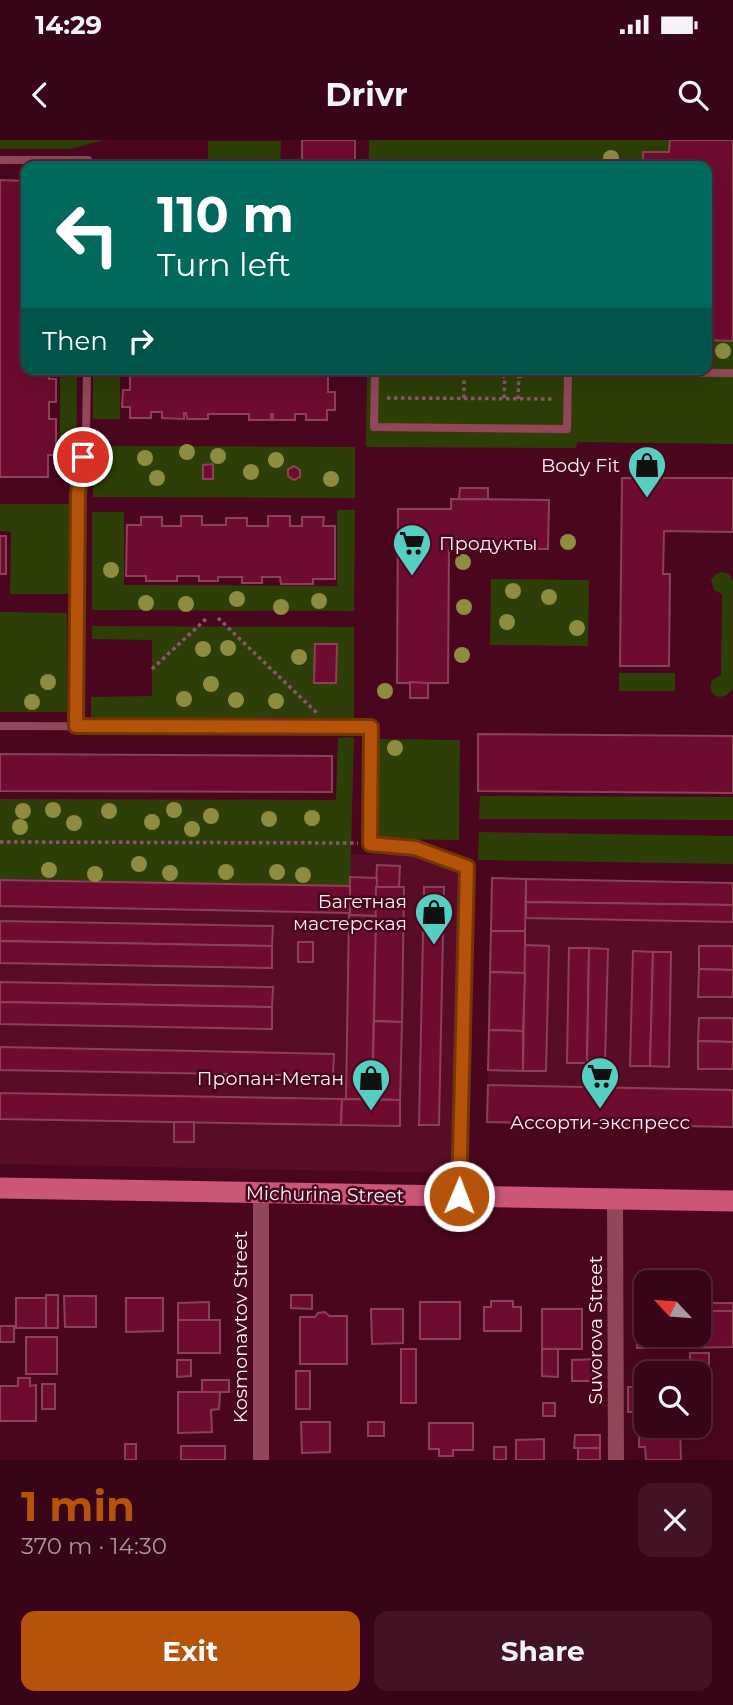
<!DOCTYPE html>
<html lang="en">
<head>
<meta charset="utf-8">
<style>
  :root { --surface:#380417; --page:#431224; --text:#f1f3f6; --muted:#ab98a1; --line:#522536; --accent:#b45309 }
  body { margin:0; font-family:Montserrat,sans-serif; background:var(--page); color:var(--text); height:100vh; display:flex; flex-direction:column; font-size:26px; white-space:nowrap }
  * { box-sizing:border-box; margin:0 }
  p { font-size:23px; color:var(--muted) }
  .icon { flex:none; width:38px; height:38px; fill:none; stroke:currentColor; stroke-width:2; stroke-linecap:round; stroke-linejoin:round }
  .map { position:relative; height:1320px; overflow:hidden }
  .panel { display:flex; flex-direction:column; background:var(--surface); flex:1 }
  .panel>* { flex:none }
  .hud { position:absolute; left:21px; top:21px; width:691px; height:214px; border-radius:14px; box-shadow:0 7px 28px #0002,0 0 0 2px var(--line); background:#00695c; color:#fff; overflow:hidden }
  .needle { width:46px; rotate:296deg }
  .buttons { position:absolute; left:634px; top:1130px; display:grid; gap:14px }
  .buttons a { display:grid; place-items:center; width:77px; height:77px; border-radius:14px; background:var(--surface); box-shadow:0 7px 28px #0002,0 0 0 2px var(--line); font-size:35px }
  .pin { position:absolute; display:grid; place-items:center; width:60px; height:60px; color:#fff; margin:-30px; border:4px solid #fff; border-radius:50%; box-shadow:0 2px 7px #0007 }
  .me { position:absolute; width:77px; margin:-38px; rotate:1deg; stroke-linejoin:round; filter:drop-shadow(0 0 5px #0008) }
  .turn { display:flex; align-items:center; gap:24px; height:147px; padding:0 21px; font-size:32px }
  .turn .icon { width:91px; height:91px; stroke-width:2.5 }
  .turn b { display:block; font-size:49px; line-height:60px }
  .then { display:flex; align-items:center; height:66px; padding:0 21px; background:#0003; gap:14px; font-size:26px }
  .round { display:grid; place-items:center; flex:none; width:74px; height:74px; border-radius:14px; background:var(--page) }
  .headline { display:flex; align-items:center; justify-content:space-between; height:119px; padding:0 21px }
  h1 { font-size:42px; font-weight:700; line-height:52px; color:var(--accent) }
  .action { display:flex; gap:14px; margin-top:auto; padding:14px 21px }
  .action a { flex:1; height:80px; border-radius:14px; background:var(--accent); color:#fff; font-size:28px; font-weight:700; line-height:80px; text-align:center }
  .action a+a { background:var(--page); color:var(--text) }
  .status { display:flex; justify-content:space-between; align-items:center; height:49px; padding:0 35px; background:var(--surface); direction:ltr }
  .status svg { height:19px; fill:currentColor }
  header { display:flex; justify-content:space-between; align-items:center; height:91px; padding:0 21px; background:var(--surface); font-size:32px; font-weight:700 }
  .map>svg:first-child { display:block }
  .built { fill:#590c27 }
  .green { fill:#2d3e06 }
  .building { fill:#6d0b30; stroke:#8a4254; stroke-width:2 }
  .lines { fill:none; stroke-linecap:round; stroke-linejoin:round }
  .path { stroke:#875869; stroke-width:3.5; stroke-dasharray:3.5 3.5; stroke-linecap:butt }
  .lane { stroke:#914759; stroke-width:8 }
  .street { stroke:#914759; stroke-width:16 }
  .secondary { stroke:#cc5676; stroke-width:21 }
  .tree { fill:#8d8c3f }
  .route-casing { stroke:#753606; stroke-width:18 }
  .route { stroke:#b45309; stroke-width:12 }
  .labels { text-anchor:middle; stroke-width:5; stroke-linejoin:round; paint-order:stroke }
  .poi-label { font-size:19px; fill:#f9f0f2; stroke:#4a061f; text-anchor:end }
  .street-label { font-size:19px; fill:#f9f0f2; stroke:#4a061f }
</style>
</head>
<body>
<div class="status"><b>14:29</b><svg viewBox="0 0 49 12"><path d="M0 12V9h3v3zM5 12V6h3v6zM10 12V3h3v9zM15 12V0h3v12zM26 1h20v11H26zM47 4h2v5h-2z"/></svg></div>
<header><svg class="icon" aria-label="back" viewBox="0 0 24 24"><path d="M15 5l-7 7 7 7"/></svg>Drivr<svg class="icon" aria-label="search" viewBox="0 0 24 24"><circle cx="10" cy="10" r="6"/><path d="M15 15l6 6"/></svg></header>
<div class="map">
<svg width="733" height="1320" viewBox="0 0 733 1320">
  <rect width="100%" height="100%" fill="#4a061f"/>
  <!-- built -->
  <g class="built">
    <path d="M0,708L461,716L455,1033L0,1024Z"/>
    <path d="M492,738L733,743V950L488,945Z"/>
  </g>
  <!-- green -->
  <g class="green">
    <path d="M0,0H103L71,9H0Z"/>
    <path d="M369,0H733V304L577,302L576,308L366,307L367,229H707V26H369Z"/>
    <path d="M208,1H281L280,26H208Z"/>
    <path d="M60,229H77L76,336H60Z"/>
    <rect x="93" y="229" width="27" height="50"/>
    <path d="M93,306L355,307V358L93,357Z"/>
    <path d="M0,364H69V454H10L11,392L0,391Z"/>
    <path d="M337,370H355L354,471L92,470V372H124V445L337,446Z"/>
    <path d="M722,432L729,434L733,441V548C724,563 706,558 712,540L721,535L722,454L714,450L711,440L716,434Z"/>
    <path d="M491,439L589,440L588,506L490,505Z"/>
    <path d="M0,472L67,473V572H0Z"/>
    <path d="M92,486L354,487V578L91,577V557L152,556V500L92,499Z"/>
    <rect x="619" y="533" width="56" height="18"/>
    <path d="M354,597L350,746L0,739V659L336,660L338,598Z"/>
    <path d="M376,599L460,600L459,700L375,699Z"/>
    <path d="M480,656L733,657V680L479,679Z"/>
    <path d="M479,692L733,696V724L478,720Z"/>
  </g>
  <!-- building -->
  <g class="building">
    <rect x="302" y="0" width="53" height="26"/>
    <path d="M670,0H733V201L707,200V26H643V12H669Z"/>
    <path d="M0,40L26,41V229H49V239H56V262H49V279H56V315H48V337H0Z"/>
    <path d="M138,229H172V233H189V229H211V233H248V229H269V233L287,234V229H320V234H328V252H335V270H327V280H306V274H295V280H273V274H271V280H249V274H208V279H187L186,273H184V279L162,278V272H151V278H130V267H122L123,250H130V232H138Z"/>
    <path d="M213,324V339H203V325Z"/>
    <path d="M294,326L300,330V337L294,340L288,336V329Z"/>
    <path d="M622,338H733V392L664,391L663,434H670L669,526H620Z"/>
    <path d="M460,348H488V359H459Z"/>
    <path d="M451,359L549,360L548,409L449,408L448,543H397L398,369H451Z"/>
    <path d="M181,376H202V385H226V378H247V386H268V376H290V386H302V377H324L323,386H335V439H313V444H281L280,437H262V443H242V437H218V441H199V436H177V441H146V436H126L127,385H141V377H162V386H181Z"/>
    <rect x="0" y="396" width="6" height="38"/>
    <path d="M315,504H337L336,543H314Z"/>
    <path d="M410,542L428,543V558H410Z"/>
    <path d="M478,594L733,596V653L478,651Z"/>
    <path d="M0,614L332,616V652L0,651Z"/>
    <path d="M377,725L400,726L399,747H376Z"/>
    <path d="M350,737L377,738L376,776L349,775Z"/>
    <path d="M492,738L526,739L525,791H491Z"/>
    <path d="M526,739L733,743V765L526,762Z"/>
    <path d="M0,740L350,746V773L0,766Z"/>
    <path d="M376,747H404L402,882L374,881Z"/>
    <path d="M424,747H444L439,985H419Z"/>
    <path d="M526,762L733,765V782L526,778Z"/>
    <path d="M349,775L376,776L372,959H346Z"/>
    <path d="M0,781L273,786L272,806L0,801Z"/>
    <path d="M491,791H525V833L490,832Z"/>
    <path d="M0,801L272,806V828L0,823Z"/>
    <rect x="298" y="802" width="15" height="20"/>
    <path d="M525,805L549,806L546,931H523Z"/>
    <path d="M699,806H733V830L699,829Z"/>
    <path d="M569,808H589L587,923H567Z"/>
    <path d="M589,808L608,809L605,923H587Z"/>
    <path d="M633,811L653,812L650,926H630Z"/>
    <path d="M653,812H671L669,927L650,926Z"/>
    <path d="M699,829L733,830V857H698Z"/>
    <path d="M490,832L525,833L523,891L489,890Z"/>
    <path d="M0,842L273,847L272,867L0,862Z"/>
    <path d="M0,862L272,867V889L0,884Z"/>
    <path d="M699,878H733V902L698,901Z"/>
    <path d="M374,881L402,882L400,960L372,959Z"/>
    <path d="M489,890L523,891V931L488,930Z"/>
    <path d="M698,901L733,902V929H698Z"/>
    <path d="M0,907L334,914L333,936L0,930Z"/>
    <path d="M488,945L733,950V987L487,982Z"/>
    <path d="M0,953L342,959L341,985L0,979Z"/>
    <path d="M342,959L400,960V986L341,985Z"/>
    <rect x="174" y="982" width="20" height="20"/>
    <rect x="46" y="1155" width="12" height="33"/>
    <path d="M291,1155H312V1169L291,1168Z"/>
    <path d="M64,1156H96V1187H65Z"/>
    <rect x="16" y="1158" width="30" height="30"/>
    <path d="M126,1158H163V1191L126,1192Z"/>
    <path d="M491,1161H513V1167H521V1191H484V1167H491Z"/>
    <path d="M209,1162V1180H178V1163Z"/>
    <rect x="420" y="1162" width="40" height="37"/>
    <rect x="698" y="1163" width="35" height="8"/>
    <path d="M637,1168H646V1195H671V1208H637Z"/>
    <path d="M371,1169H403V1203L372,1204Z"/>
    <rect x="542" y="1169" width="40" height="40"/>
    <path d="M698,1171H733V1207L690,1208L691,1195H698Z"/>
    <path d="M325,1172L329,1176H347V1224H300V1177H315L318,1173Z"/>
    <rect x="178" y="1180" width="42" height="33"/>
    <rect x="0" y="1186" width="14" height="16"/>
    <rect x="671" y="1195" width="13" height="13"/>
    <rect x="26" y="1197" width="31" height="37"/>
    <rect x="401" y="1209" width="15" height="54"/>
    <path d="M542,1209H558V1237L542,1236Z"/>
    <path d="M690,1213H709V1251H698V1234H690Z"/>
    <path d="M600,1219V1241H572V1220Z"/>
    <path d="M177,1220H191V1236L177,1237Z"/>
    <rect x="296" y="1231" width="14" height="38"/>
    <path d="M18,1238H30V1246L36,1245V1281H0V1246H18Z"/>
    <rect x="202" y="1240" width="27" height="12"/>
    <rect x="42" y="1244" width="13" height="25"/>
    <rect x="628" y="1247" width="18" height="25"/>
    <path d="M178,1252H220L219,1269L211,1270L212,1292L178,1293Z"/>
    <rect x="543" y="1263" width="12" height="13"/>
    <path d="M301,1282H330V1312L302,1313Z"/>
    <rect x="368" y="1282" width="16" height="14"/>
    <path d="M429,1283H473V1310H453V1316H439V1309H429Z"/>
    <path d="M680,1287L681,1320H646L645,1307H639V1288Z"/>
    <path d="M575,1295H600V1308H574Z"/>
    <path d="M544,1299V1320H516V1300Z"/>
    <rect x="125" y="1304" width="11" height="16"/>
    <rect x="181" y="1306" width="44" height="14"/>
    <rect x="494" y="1307" width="12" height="13"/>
    <rect x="578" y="1308" width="22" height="12"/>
  </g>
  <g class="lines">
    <!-- path -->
    <g class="path">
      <path d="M491,229L505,237"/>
      <path d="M519,237L525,234L532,229"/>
      <path d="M387,258L555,259"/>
      <path d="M464,258V229"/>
      <path d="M504,258L505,229"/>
      <path d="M518,259L519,229"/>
      <path d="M218,478L317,573"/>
      <path d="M152,529L207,478"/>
      <path d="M0,702L358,703"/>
    </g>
    <!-- lane -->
    <g class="lane">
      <path d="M0,20H88V26"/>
      <path d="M375,229L374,287L567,289L568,232L733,233"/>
      <path d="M0,586L371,587L370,703L415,708L467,727L459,1053"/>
      <path d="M76,586L78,354L86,298L87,229"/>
    </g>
    <!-- street -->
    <g class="street">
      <path d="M261,1053V1320"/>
      <path d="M615,1059L616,1320"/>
    </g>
    <!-- secondary -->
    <path class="secondary" d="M0,1048L733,1061"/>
  </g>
  <!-- trees -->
  <g class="tree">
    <circle cx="611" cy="18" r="8"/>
    <circle cx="723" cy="211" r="8"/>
    <circle cx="187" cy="312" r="8"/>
    <circle cx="218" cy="316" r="8"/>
    <circle cx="145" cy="318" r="8"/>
    <circle cx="276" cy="320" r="8"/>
    <circle cx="251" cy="332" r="8"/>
    <circle cx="157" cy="338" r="8"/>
    <circle cx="331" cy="339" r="8"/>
    <circle cx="568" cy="402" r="8"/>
    <circle cx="463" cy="422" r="8"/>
    <circle cx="111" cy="430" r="8"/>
    <circle cx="513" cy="451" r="8"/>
    <circle cx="549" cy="457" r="8"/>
    <circle cx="237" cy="459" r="8"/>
    <circle cx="319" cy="461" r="8"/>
    <circle cx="146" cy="463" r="8"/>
    <circle cx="186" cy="464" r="8"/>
    <circle cx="281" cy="467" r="8"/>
    <circle cx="464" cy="467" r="8"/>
    <circle cx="507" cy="482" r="8"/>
    <circle cx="577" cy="488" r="8"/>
    <circle cx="228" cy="508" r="8"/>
    <circle cx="203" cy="509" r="8"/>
    <circle cx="462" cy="515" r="8"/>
    <circle cx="299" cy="517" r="8"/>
    <circle cx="48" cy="542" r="8"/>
    <circle cx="211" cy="544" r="8"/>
    <circle cx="385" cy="551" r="8"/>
    <circle cx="184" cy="559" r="8"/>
    <circle cx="236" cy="560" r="8"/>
    <circle cx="276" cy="561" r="8"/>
    <circle cx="32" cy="562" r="8"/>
    <circle cx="395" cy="608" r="8"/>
    <circle cx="53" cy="670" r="8"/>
    <circle cx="174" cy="670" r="8"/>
    <circle cx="23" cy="671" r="8"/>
    <circle cx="109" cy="671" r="8"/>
    <circle cx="211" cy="676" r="8"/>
    <circle cx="312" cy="678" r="8"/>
    <circle cx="269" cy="679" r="8"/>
    <circle cx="152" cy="682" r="8"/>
    <circle cx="74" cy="683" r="8"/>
    <circle cx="20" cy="687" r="8"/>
    <circle cx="192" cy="689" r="8"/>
    <circle cx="139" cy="724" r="8"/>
    <circle cx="49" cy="730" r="8"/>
    <circle cx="226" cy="732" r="8"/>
    <circle cx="277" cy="732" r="8"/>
    <circle cx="170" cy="733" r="8"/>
    <circle cx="95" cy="734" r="8"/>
    <circle cx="303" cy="735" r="8"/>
  </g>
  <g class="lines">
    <!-- route casing -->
    <g class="route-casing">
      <path id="route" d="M83,317L78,354L76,586L371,587L370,704L415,708L467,727L459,1056"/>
    </g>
    <!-- route -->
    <use href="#route" class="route"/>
  </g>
  <!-- icons -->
  <defs>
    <g id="shop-pin" transform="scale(2.0125)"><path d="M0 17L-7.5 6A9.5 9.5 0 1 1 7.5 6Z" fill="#57cec2" stroke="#4a061f"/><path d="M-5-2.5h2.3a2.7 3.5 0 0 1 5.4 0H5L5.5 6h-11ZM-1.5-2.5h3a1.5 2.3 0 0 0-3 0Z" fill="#111"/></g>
    <g id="supermarket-pin" transform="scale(2.0125)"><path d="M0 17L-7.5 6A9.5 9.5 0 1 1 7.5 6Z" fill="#57cec2" stroke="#4a061f"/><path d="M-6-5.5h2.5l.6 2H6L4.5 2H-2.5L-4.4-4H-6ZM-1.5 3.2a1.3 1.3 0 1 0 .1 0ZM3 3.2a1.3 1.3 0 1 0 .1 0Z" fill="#111"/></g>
  </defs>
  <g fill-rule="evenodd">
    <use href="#shop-pin" x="647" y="325"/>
    <use href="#supermarket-pin" x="412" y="403"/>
    <use href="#shop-pin" x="434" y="772"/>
    <use href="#supermarket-pin" x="600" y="936"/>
    <use href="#shop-pin" x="371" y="938"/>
  </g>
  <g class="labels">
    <!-- poi labels -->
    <g class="poi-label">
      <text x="620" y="332">Body Fit</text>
      <text x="439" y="410" text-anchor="start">Продукты</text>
      <text x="407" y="768">Багетная<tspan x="407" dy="22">мастерская</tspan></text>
      <text x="344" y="945">Пропан-Метан</text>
      <text x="600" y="989" text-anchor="middle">Ассорти-экспресс</text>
    </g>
    <!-- street labels -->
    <g class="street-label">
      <text transform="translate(325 1054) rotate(1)" y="7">Michurina Street</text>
      <text transform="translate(240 1187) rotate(-90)" y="7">Kosmonavtov Street</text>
      <text transform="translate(595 1190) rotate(-90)" y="7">Suvorova Street</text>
    </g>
  </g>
</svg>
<div class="buttons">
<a><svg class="needle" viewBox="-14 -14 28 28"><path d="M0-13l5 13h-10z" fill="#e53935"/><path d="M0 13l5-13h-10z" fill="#ab98a1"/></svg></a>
<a><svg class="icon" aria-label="search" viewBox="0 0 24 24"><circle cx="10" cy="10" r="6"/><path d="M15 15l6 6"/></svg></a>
</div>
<div class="pin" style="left:83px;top:317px;background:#d93025"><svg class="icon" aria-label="arrive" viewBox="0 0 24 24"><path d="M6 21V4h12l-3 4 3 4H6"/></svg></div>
<svg class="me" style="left:459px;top:1056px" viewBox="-20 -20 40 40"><circle r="17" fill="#b45309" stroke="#fff" stroke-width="3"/><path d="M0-11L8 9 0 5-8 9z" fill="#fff"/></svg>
<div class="hud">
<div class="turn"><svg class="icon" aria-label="left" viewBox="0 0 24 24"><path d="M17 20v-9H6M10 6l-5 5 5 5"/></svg><div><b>110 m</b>Turn left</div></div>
<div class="then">Then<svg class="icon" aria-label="right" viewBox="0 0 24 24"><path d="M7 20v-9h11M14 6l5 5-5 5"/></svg></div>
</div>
</div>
<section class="panel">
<div class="headline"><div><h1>1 min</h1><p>370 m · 14:30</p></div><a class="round"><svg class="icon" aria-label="close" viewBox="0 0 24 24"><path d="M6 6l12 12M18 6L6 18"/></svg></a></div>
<div class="action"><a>Exit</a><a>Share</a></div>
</section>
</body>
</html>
